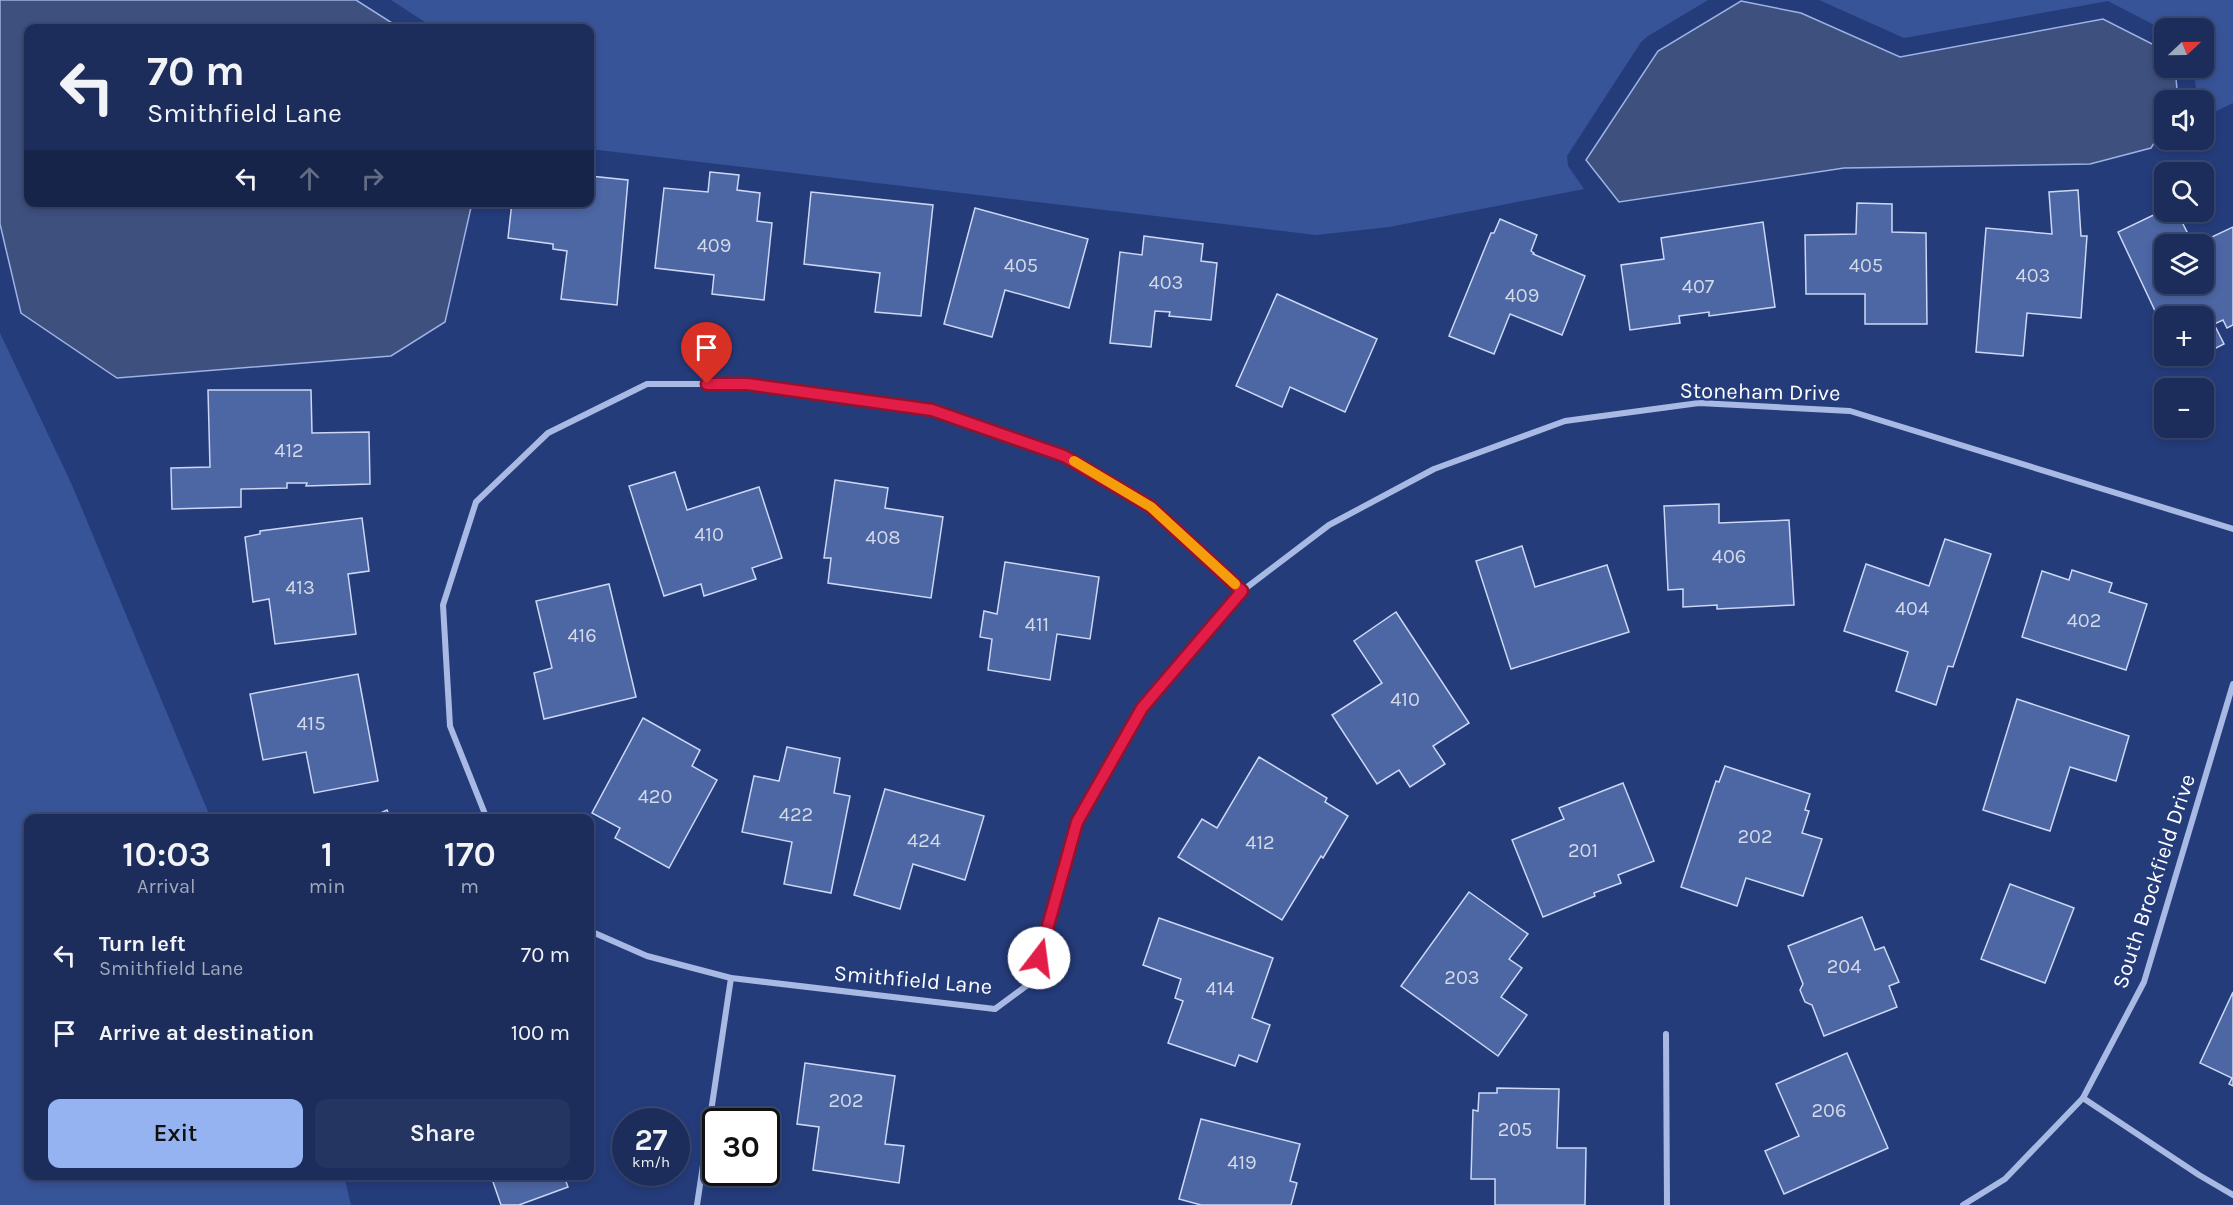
<!DOCTYPE html>
<html lang="en">
<head>
<meta charset="utf-8">
<style>
  :root { --surface:#1c2d5c; --page:#253562; --text:#f1f3f6; --muted:#a0a8bb; --line:#3a4972; --accent:#95b2f1 }
  body { margin:0; font-family:Karla,sans-serif; background:var(--page); color:var(--text); height:100vh; display:flex; flex-direction:column; font-size:22px; white-space:nowrap }
  * { box-sizing:border-box; margin:0 }
  p { font-size:20px; color:var(--muted) }
  .icon { flex:none; width:33px; height:33px; fill:none; stroke:currentColor; stroke-width:2; stroke-linecap:round; stroke-linejoin:round }
  .map { position:relative; flex:1; overflow:hidden }
  .drawer { position:absolute; left:24px; top:814px; width:570px; height:366px; display:flex; flex-direction:column; background:var(--surface); border-radius:12px; box-shadow:0 3px 9px #0003,0 0 0 2px var(--line) }
  .drawer>* { flex:none }
  .top-card { position:absolute; left:24px; top:24px; width:570px; height:183px; border-radius:12px; box-shadow:0 3px 9px #0003,0 0 0 2px var(--line); background:#1c2d5c; color:var(--text); overflow:hidden }
  .needle { width:39px; rotate:68deg }
  .tools { position:absolute; left:2154px; top:18px; display:grid; gap:12px }
  .tools a { display:grid; place-items:center; width:60px; height:60px; border-radius:12px; background:var(--surface); box-shadow:0 3px 9px #0003,0 0 0 2px var(--line); font-size:30px }
  .speed { position:absolute; left:612px; top:1108px; display:flex; gap:12px; font-size:30px; font-weight:700; text-align:center }
  .speed>* { display:grid; place-content:center; width:78px; height:78px; border-radius:50%; background:var(--surface); box-shadow:0 3px 9px #0003,0 0 0 2px var(--line); line-height:1 }
  .speed small { font-size:15px; font-weight:400 }
  .speed .limit { border:3px solid #111; border-radius:9px; background:#fff; color:#111 }
  .pin { position:absolute; display:grid; place-items:center; width:51px; height:51px; color:#fff; margin:-62px -26px; border-radius:50% 50% 50% 0; rotate:-45deg; box-shadow:0 0 6px #0007 }
  .pin .icon { rotate:45deg }
  .me { position:absolute; width:66px; margin:-33px; rotate:15deg; stroke-linejoin:round; filter:drop-shadow(0 0 4px #0008) }
  .turn { display:flex; align-items:center; gap:21px; height:126px; padding:0 24px; font-size:27px }
  .turn .icon { width:78px; height:78px; stroke-width:2.5 }
  .turn b { display:block; font-size:42px; line-height:51px }
  .lanes { display:flex; align-items:center; height:57px; padding:0 24px; background:#0003; justify-content:center; gap:30px; direction:ltr }
  .lanes .off { opacity:.35 }
  .eta { display:flex; justify-content:space-evenly; align-items:center; height:102px; text-align:center }
  .eta b { font-size:36px; font-weight:600; line-height:42px }
  .cta { display:flex; gap:12px; margin-top:auto; padding:12px 24px }
  .cta a { flex:1; height:69px; border-radius:12px; background:var(--accent); color:#111; font-size:24px; font-weight:600; line-height:69px; text-align:center }
  .cta a+a { background:var(--page); color:var(--text) }
  ul { padding:0; list-style:none }
  li { display:flex; align-items:center; gap:18px; height:78px; padding:0 24px }
  li div { flex:1 }
  li b { display:block; font-size:22px }
  li em { font-style:normal }
  .map>svg:first-child { display:block }
  .green { fill:#385498 }
  .water { fill:#3e507e; stroke:#9db2e5; stroke-width:1.5 }
  .building { fill:#4d66a4; stroke:#cbd7f4; stroke-width:1.5 }
  .lines { fill:none; stroke-linecap:round; stroke-linejoin:round }
  .minor { stroke:#a8bae4; stroke-width:6 }
  .route-casing { stroke:#92132f; stroke-width:15 }
  .route { stroke:#e11d48; stroke-width:10 }
  .slow { stroke:#f59e0b; stroke-width:10 }
  .labels { text-anchor:middle; stroke-width:4.5; stroke-linejoin:round; paint-order:stroke }
  .number-label { font-size:20px; fill:#d2d9e8 }
  .street-label { font-size:22px; fill:#fff; stroke:#253c7b }
</style>
</head>
<body>
<div class="map">
<svg width="2233" height="1205" viewBox="0 0 2233 1205">
  <rect width="100%" height="100%" fill="#253c7b"/>
  <!-- green -->
  <g class="green">
    <path d="M391,0H1708L1648,36L1641,42L1567,156L1568,166L1584,189L1389,227L1316,235L590,149V28H434Z"/>
    <path d="M1819,0H2233V103L2204,117V100H2197L2194,68H2204V28L2164,30L2108,1L1904,38Z"/>
    <path d="M0,333L72,485L211,819H28V1176H344L351,1205H0Z"/>
  </g>
  <!-- water -->
  <g class="water">
    <path d="M0,0H356L400,28H28V202L472,203L445,322L391,356L117,378L21,313L0,224Z"/>
    <path d="M1741,1L1801,13L1900,57L2103,19L2164,50V68H2175L2178,100H2164V127L2151,148L2090,164L1844,168L1619,202L1586,160L1658,51Z"/>
  </g>
  <!-- building -->
  <g class="building">
    <path d="M710,172L739,175L737,190L760,193L757,221L772,223L764,300L712,294L714,275L655,268L664,188L708,192Z"/>
    <path d="M590,176L628,180L617,305L561,299L567,251L553,249V244L508,238L512,202H590Z"/>
    <path d="M2078,190L2081,236H2087L2081,318L2027,313L2023,356L1976,352L1986,228L2052,234L2049,192Z"/>
    <path d="M811,192L933,205L921,316L875,312L880,273L804,264Z"/>
    <path d="M1857,203L1892,204V232L1926,233L1927,324H1865V294H1806L1805,235L1856,234Z"/>
    <path d="M975,208L1088,239L1069,308L1005,290L992,337L944,324Z"/>
    <path d="M2164,210V212H2177L2193,244H2164V284H2204V244H2197L2233,227V325L2227,328L2223,320L2214,324L2224,344L2204,354V316H2164V330L2118,232Z"/>
    <path d="M1500,219L1537,235L1531,251L1534,253L1533,254L1585,276L1562,335L1510,314L1494,354L1449,336L1491,233H1494Z"/>
    <path d="M1763,222L1775,307L1709,316V312L1679,316L1680,323L1630,330L1621,265L1664,259L1661,238Z"/>
    <path d="M1144,236L1203,244L1201,261L1217,263L1211,320L1169,316L1170,312L1155,311L1151,347L1110,343L1120,252L1142,255Z"/>
    <path d="M1277,294L1377,339L1345,412L1290,387L1282,407L1236,386Z"/>
    <path d="M2177,356H2200L2181,365Z"/>
    <path d="M208,390H311L312,433L369,432L370,484L306,486L307,483H287V488L241,489V507L172,509L171,468L210,467Z"/>
    <path d="M675,472L687,510L759,487L782,558L752,568L756,579L704,596L701,584L664,596L629,486Z"/>
    <path d="M835,480L888,488L885,508L943,517L931,598L828,583L831,558H824Z"/>
    <path d="M1719,504V523L1789,520L1794,605L1717,609V605L1683,607V589L1668,590L1664,506Z"/>
    <path d="M362,518L369,571L348,574L356,634L275,644L269,599L253,602L245,537L260,534V531Z"/>
    <path d="M1945,539L1991,554L1953,667L1948,666L1936,705L1896,691L1908,652L1844,631L1866,564L1929,586Z"/>
    <path d="M1522,546L1535,587L1607,565L1629,632L1511,669L1476,561Z"/>
    <path d="M1005,562L1099,577L1090,639L1057,634L1050,680L988,670L992,639L980,637L984,611L997,614Z"/>
    <path d="M2072,570L2112,583L2109,592L2147,604L2126,670L2022,637L2042,571L2069,580Z"/>
    <path d="M609,584L636,697L544,719L534,673L552,668L536,601Z"/>
    <path d="M1396,612L1469,723L1433,746L1445,764L1410,787L1399,770L1377,784L1332,715L1382,683L1354,641Z"/>
    <path d="M358,674L378,781L314,793L306,752L263,760L250,694Z"/>
    <path d="M2017,699L2129,736L2116,781L2070,767L2050,831L1983,810Z"/>
    <path d="M643,718L700,750L692,766L717,780L669,868L615,838L620,828L592,813Z"/>
    <path d="M787,747L840,758L834,793L850,796L831,893L784,884L792,842L742,832L754,776L779,781Z"/>
    <path d="M1259,757L1327,798L1325,802L1348,816L1323,858L1321,856L1282,920L1178,857L1202,819L1217,828Z"/>
    <path d="M1725,766L1810,794L1805,810L1809,811L1802,833L1822,839L1803,896L1746,878L1737,906L1681,887L1716,781L1719,782Z"/>
    <path d="M1623,783L1654,861L1618,875L1621,883L1594,893L1595,896L1543,917L1512,840L1564,819L1559,808Z"/>
    <path d="M885,789L984,816L965,880L913,864L900,909L854,895Z"/>
    <path d="M387,810L391,819H368Z"/>
    <path d="M2010,884L2074,908L2045,983L1981,959Z"/>
    <path d="M1469,892L1528,934L1509,959L1522,968L1501,997L1527,1015L1498,1056L1401,986Z"/>
    <path d="M1862,917L1875,950L1884,947L1899,982L1889,986L1897,1007L1824,1036L1812,1005L1805,1002L1800,990L1803,984L1788,946Z"/>
    <path d="M1159,918L1273,958L1252,1018L1270,1025L1257,1062L1239,1055L1235,1066L1168,1043L1183,1001L1175,998L1181,979L1143,965Z"/>
    <path d="M2233,992V1086L2229,1084L2232,1078L2200,1063Z"/>
    <path d="M1847,1053L1888,1148L1784,1194L1765,1151L1799,1136L1776,1084Z"/>
    <path d="M805,1063L895,1076L885,1144L904,1146L899,1183L813,1170L819,1127L797,1124Z"/>
    <path d="M1497,1088L1559,1089L1557,1148H1586L1585,1205H1495V1179H1471L1473,1110L1478,1111L1479,1093H1497Z"/>
    <path d="M1201,1119L1300,1144L1290,1181L1297,1183L1291,1205H1201L1179,1199Z"/>
    <path d="M491,1176H564L568,1187L519,1205H501Z"/>
  </g>
  <g class="lines">
    <!-- minor -->
    <g class="minor">
      <path d="M487,819L450,726L443,605L476,502L548,433L647,384H747L932,410L1064,456L1151,507L1242,591"/>
      <path d="M590,931L647,956L731,978L995,1009L1033,981L1077,822L1142,708L1242,591L1329,525L1434,469L1565,421L1699,403L1850,411L2233,529"/>
      <path d="M1666,1034L1667,1205"/>
      <path d="M2083,1098L2199,1175L2233,1195"/>
      <path d="M697,1205L731,978"/>
      <path d="M1963,1205L2005,1179L2083,1098L2144,982L2233,684"/>
    </g>
  </g>
  <g class="lines">
    <!-- route casing -->
    <g class="route-casing">
      <path id="route" d="M707,384H747L932,410L1064,456L1151,507L1242,591L1142,708L1077,822L1039,958"/>
    </g>
    <!-- route -->
    <use href="#route" class="route"/>
    <!-- slow -->
    <path class="slow" d="M1074,461L1151,507L1235,584"/>
  </g>
  <g class="labels">
    <!-- number labels -->
    <g class="number-label">
      <text x="714" y="252">409</text>
      <text x="1021" y="272">405</text>
      <text x="1866" y="272">405</text>
      <text x="2033" y="282">403</text>
      <text x="1166" y="289">403</text>
      <text x="1698" y="293">407</text>
      <text x="1522" y="302">409</text>
      <text x="289" y="457">412</text>
      <text x="709" y="541">410</text>
      <text x="883" y="544">408</text>
      <text x="1729" y="563">406</text>
      <text x="300" y="594">413</text>
      <text x="1912" y="615">404</text>
      <text x="2084" y="627">402</text>
      <text x="1037" y="631">411</text>
      <text x="582" y="642">416</text>
      <text x="1405" y="706">410</text>
      <text x="311" y="730">415</text>
      <text x="655" y="803">420</text>
      <text x="796" y="821">422</text>
      <text x="1755" y="843">202</text>
      <text x="924" y="847">424</text>
      <text x="1260" y="849">412</text>
      <text x="1583" y="857">201</text>
      <text x="1844" y="973">204</text>
      <text x="1462" y="984">203</text>
      <text x="1220" y="995">414</text>
      <text x="846" y="1107">202</text>
      <text x="1829" y="1117">206</text>
      <text x="1515" y="1136">205</text>
      <text x="1242" y="1169">419</text>
    </g>
    <!-- street labels -->
    <g class="street-label">
      <text transform="translate(1760 391) rotate(1)" y="8">Stoneham Drive</text>
      <text transform="translate(2153 881) rotate(-72)" y="8">South Brockfield Drive</text>
      <text transform="translate(913 979) rotate(5)" y="8">Smithfield Lane</text>
    </g>
  </g>
</svg>
<div class="tools">
<a><svg class="needle" viewBox="-14 -14 28 28"><path d="M0-13l5 13h-10z" fill="#e53935"/><path d="M0 13l5-13h-10z" fill="#a0a8bb"/></svg></a>
<a><svg class="icon" aria-label="sound" viewBox="0 0 24 24"><path d="M4 9h4l5-4v14l-5-4H4zM17 9q2 3 0 6"/></svg></a>
<a><svg class="icon" aria-label="search" viewBox="0 0 24 24"><circle cx="10" cy="10" r="6"/><path d="M15 15l6 6"/></svg></a>
<a><svg class="icon" aria-label="layers" viewBox="0 0 24 24"><path d="M12 4l9 5-9 5-9-5zM3 14l9 5 9-5"/></svg></a>
<a>+</a>
<a>−</a>
</div>
<div class="speed"><div>27<small>km/h</small></div><div class="limit">30</div></div>
<div class="pin" style="left:707px;top:384px;background:#d93025"><svg class="icon" aria-label="arrive" viewBox="0 0 24 24"><path d="M6 21V4h12l-3 4 3 4H6"/></svg></div>
<svg class="me" style="left:1039px;top:958px" viewBox="-20 -20 40 40"><circle r="19" fill="#fff"/><path d="M0-13L10 11 0 6-10 11z" fill="#e11d48"/></svg>
<div class="top-card">
<div class="turn"><svg class="icon" aria-label="left" viewBox="0 0 24 24"><path d="M17 20v-9H6M10 6l-5 5 5 5"/></svg><div><b>70 m</b>Smithfield Lane</div></div>
<div class="lanes"><svg class="icon" aria-label="left" viewBox="0 0 24 24"><path d="M17 20v-9H6M10 6l-5 5 5 5"/></svg><svg class="icon off" aria-label="ahead" viewBox="0 0 24 24"><path d="M12 20V5M6 11l6-6 6 6"/></svg><svg class="icon off" aria-label="right" viewBox="0 0 24 24"><path d="M7 20v-9h11M14 6l5 5-5 5"/></svg></div>
</div>
<section class="drawer">
<div class="eta">
<div><b>10:03</b><p>Arrival</p></div>
<div><b>1</b><p>min</p></div>
<div><b>170</b><p>m</p></div>
</div>
<ul>
<li><svg class="icon" aria-label="left" viewBox="0 0 24 24"><path d="M17 20v-9H6M10 6l-5 5 5 5"/></svg><div><b>Turn left</b><p>Smithfield Lane</p></div><em>70 m</em></li>
<li><svg class="icon" aria-label="arrive" viewBox="0 0 24 24"><path d="M6 21V4h12l-3 4 3 4H6"/></svg><div><b>Arrive at destination</b></div><em>100 m</em></li>
</ul>
<div class="cta"><a>Exit</a><a>Share</a></div>
</section>
</div>
</body>
</html>
